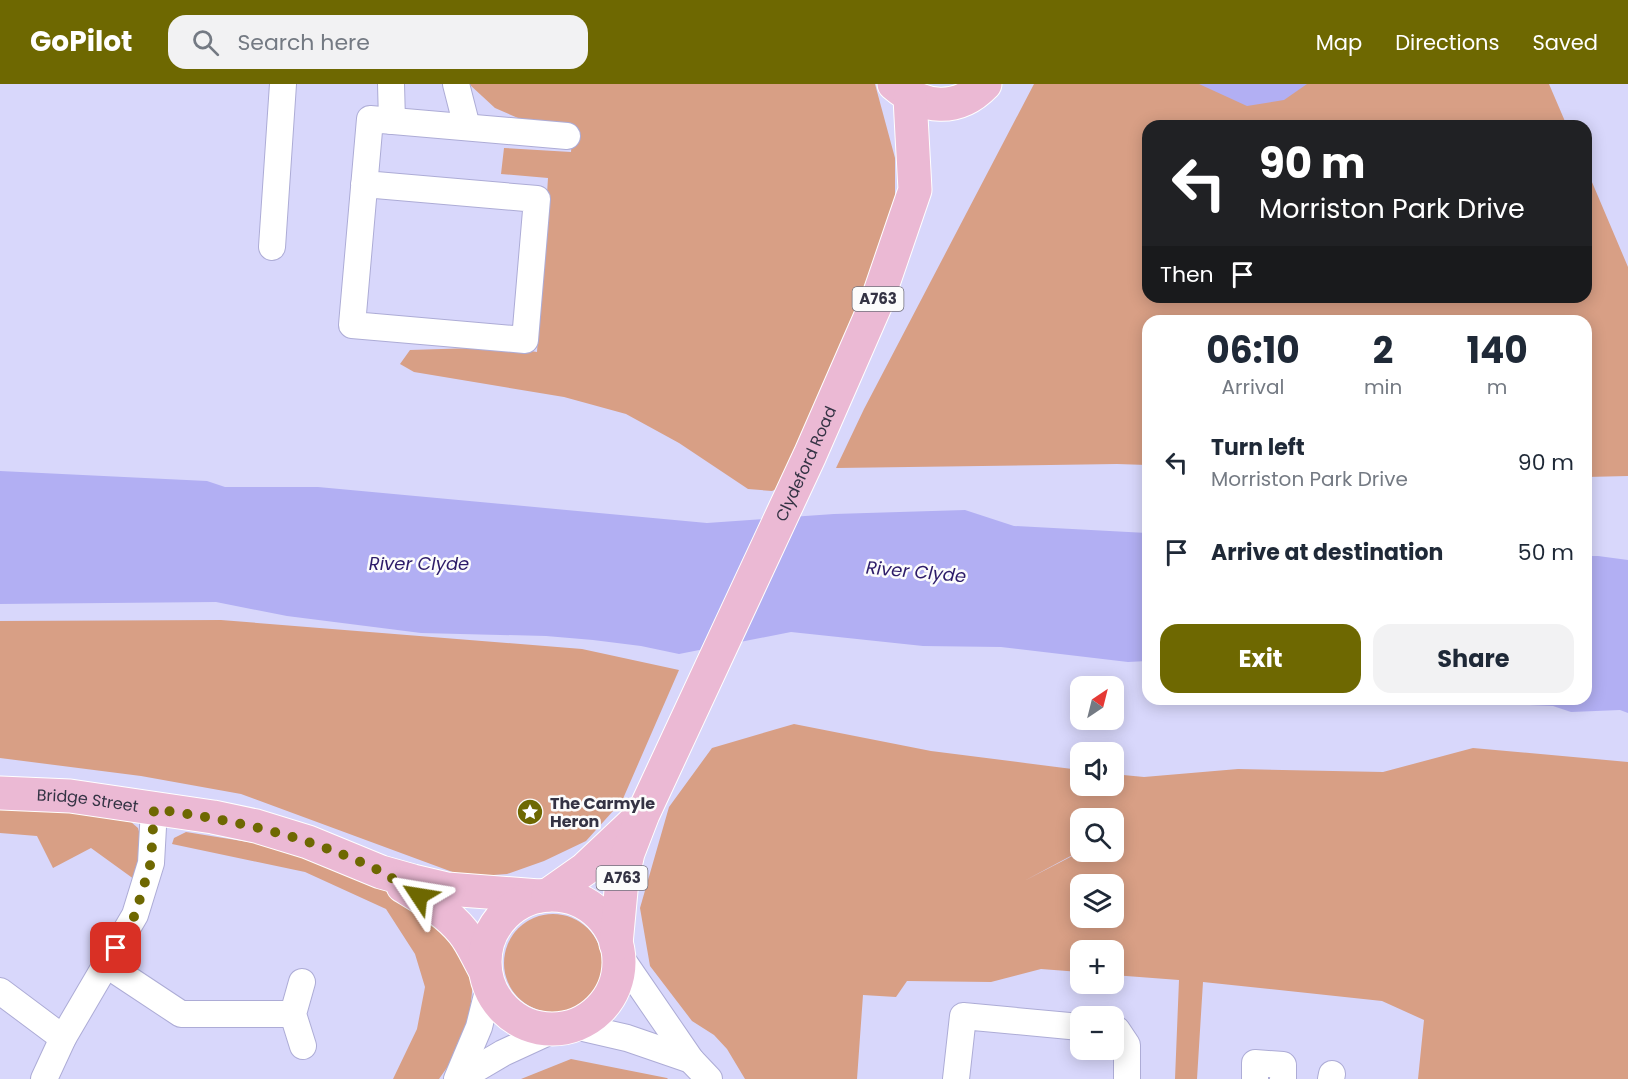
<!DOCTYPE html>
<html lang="en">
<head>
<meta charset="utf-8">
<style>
  :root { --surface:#fff; --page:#f2f2f3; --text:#1f2937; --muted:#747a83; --accent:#6e6801 }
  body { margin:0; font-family:Poppins,sans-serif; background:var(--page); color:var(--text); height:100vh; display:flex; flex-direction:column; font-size:22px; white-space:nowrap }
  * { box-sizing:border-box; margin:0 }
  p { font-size:20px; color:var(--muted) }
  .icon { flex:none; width:33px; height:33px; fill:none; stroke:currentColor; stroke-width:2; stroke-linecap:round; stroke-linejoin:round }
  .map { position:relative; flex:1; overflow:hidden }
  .panel { position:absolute; left:1142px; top:231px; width:450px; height:390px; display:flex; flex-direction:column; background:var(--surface); border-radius:18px; box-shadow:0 3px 15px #0003 }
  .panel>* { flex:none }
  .banner { position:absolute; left:1142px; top:36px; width:450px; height:183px; border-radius:18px; box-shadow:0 3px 15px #0003; background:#202124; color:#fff; overflow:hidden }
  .needle { width:39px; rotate:35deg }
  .tools { position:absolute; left:1070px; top:592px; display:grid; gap:12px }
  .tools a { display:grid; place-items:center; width:54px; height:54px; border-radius:12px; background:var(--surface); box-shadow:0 3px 15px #0003; font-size:30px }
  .pin { position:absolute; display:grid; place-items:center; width:51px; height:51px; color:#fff; margin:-26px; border-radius:12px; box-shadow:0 3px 9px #0006 }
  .me { position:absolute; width:66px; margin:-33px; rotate:303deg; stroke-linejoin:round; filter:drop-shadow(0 0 4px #0008) }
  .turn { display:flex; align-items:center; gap:21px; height:126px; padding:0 18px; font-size:27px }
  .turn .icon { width:78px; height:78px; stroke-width:2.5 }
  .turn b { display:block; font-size:42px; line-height:51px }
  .then { display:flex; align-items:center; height:57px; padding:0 18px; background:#0003; gap:12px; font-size:22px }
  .eta { display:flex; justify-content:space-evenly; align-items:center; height:102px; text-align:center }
  .eta b { font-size:36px; font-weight:700; line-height:42px }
  .button { display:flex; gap:12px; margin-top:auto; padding:12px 18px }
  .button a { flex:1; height:69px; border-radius:18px; background:var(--accent); color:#fff; font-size:24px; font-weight:700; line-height:69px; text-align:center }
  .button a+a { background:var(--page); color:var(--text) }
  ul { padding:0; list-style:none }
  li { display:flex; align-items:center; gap:18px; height:90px; padding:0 18px }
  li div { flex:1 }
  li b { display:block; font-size:22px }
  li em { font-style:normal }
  header { display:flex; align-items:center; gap:36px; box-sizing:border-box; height:84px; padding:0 30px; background:var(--accent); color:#fff }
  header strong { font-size:28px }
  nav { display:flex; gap:33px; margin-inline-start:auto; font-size:21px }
  .search { width:420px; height:54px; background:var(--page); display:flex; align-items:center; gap:15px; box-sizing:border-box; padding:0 21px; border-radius:18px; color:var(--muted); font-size:22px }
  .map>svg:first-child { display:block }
  .green { fill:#d89f85; fill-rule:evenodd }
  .water { fill:#b2aff3 }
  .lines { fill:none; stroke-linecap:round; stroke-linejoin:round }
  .minor-casing { stroke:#adacd6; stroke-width:28 }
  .major-casing { stroke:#fff; stroke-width:35 }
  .minor { stroke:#fff; stroke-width:26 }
  .major { stroke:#ebb9d4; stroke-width:33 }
  .route { stroke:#6e6801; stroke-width:10; stroke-dasharray:0 18 }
  .labels { text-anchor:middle; stroke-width:5; stroke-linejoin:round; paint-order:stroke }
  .shield { fill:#fcfcfc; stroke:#706f7b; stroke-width:1.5 }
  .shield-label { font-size:15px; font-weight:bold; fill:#343344 }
  .street-label { font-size:16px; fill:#343344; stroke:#fcfcfc }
  .poi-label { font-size:16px; font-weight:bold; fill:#343344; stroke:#fcfcfc; text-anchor:start }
  .water-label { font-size:18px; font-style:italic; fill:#2d1c69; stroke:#fcfcfc }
</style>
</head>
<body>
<header>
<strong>GoPilot</strong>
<div class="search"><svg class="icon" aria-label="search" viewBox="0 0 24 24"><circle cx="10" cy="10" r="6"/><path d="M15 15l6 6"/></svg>Search here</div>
<nav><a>Map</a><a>Directions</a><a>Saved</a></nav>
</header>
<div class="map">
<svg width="1628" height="995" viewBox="0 0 1628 995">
  <rect width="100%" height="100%" fill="#d8d7fb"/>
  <!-- green -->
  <g class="green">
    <path d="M469,0H875L895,74V136L781,403L772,407L748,405L679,359L626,330L564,313L414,288L400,280L410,266L506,263L537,268L548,94L501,90L504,64L571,68L573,41L525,37L495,24Z"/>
    <path d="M1034,0H1549L1567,42H1148V213H1586V84L1628,183V392L1586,393V237H1148L1147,381L1117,380L836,384L864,325Z"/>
    <path d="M221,536L582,565L679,586L622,717L586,757L544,777L507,790L466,793L241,710L141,692L0,674V537Z"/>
    <path d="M794,640L931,667L1080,686V702H1113V690L1144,693L1238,685L1383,688L1473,664L1628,678V995H1418L1424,936L1382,917L1203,898L1197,995H1175L1179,896L1113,891V867H1080V888L1041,885L991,898L907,897L896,913L863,911L857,995H745L727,965L714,951L692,937L650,882L640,824L669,723L712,664ZM1080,735H1113V768H1080L1024,797L1080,767ZM1080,801H1113V834H1080Z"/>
    <path d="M0,725L62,727L131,738L138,744L141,755L138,798L91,764L53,784L37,752L0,749Z"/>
    <path d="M186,748L280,763L374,800L433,832L474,889L470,928L460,965L439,995H393L417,945L425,903L415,870L386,825L305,788L172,760L174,754Z"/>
    <circle cx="553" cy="879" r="49"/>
    <path d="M571,975L667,994L668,995H521Z"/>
  </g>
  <!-- water -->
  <g class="water">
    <path d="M1199,0H1307L1284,16L1247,22Z"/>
    <path d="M0,387L207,397L225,403H318L707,439L834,430L965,426L1014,442L1147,449V577L1128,578L1001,563L923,562L791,548L679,570L641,562L593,556L546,552L421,549L287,532L216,518L0,520Z"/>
    <path d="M1586,472H1598L1628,476V629L1620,626L1571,628L1553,622L1461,618L1453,615H1586Z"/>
  </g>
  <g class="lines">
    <!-- minor casing -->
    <g class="minor-casing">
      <g id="minor">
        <path d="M391,0L392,37"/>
        <path d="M456,0L467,43"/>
        <path d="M364,100L537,115L525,256L352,241L370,35L567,52"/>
        <path d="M272,163L283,0"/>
        <path d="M619,871L691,976L709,995"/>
        <path d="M107,881L181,930H293"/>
        <path d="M302,898L293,930L303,962"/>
        <path d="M0,907L63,954"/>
        <path d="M575,942L627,954L691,976"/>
        <path d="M1113,946H1117L1127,961V995"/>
        <path d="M44,995L63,954L135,831L151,779L154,725"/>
        <path d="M457,995L479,943L489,903"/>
        <path d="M459,995L503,969L553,946"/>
        <path d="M956,995L963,932L1080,943"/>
        <path d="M1255,995V979L1283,981V995"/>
        <path d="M1331,995L1332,990"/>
      </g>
    </g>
    <!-- major casing -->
    <g class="major-casing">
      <g id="major">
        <path d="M894,0C923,25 957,29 985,0"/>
        <path id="s1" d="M0,709L70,712L213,733L256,742L308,758L381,788L413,797L447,805L539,812"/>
        <path d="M403,802C424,815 447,828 463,848C472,859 478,874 485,886"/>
        <circle cx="552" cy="878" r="67"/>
        <path d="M548,811L585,785L637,736"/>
        <path id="s2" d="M616,860L622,796L628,769L643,730L810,371L876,220L915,106L910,14"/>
      </g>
    </g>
    <!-- minor -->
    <use href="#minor" class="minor"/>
    <!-- major -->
    <use href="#major" class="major"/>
  </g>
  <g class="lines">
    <!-- route -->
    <path class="route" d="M116,864L135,831L151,778L154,725C234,736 306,751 380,787C393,794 406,804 419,812"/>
  </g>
  <!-- icons -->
  <defs>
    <g id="sight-disc" transform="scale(1.35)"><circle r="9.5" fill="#6e6801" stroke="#fcfcfc"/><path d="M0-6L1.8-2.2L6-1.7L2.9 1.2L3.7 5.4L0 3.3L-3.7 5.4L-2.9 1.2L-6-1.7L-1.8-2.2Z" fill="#fff"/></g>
  </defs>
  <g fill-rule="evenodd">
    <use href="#sight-disc" x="530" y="728"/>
  </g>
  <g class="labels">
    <!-- shield labels -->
    <g class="shield">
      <rect x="852.5" y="203" width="51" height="24" rx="4.5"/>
      <rect x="596.5" y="782" width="51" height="24" rx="4.5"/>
    </g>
    <g class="shield-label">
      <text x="878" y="220">A763</text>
      <text x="622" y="799">A763</text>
    </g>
    <!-- street labels -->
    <g class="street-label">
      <text dy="6" stroke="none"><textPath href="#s2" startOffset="520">Clydeford Road</textPath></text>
      <text dy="6" stroke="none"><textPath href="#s1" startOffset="88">Bridge Street</textPath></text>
    </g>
    <!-- poi labels -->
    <g class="poi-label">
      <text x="550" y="725">The Carmyle<tspan x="550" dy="18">Heron</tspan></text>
    </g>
    <!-- water labels -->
    <g class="water-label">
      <text x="419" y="486">River Clyde</text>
      <text transform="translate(916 488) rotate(5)" y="6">River Clyde</text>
    </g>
  </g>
</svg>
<div class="tools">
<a><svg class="needle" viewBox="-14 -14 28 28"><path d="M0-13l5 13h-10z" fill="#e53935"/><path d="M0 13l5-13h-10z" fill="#747a83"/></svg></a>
<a><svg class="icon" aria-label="sound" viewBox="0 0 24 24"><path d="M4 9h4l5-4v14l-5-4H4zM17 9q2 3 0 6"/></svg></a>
<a><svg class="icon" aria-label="search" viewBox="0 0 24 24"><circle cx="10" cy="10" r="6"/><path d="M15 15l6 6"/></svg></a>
<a><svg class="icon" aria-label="layers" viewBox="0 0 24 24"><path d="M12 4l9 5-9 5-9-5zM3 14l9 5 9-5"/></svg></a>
<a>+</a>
<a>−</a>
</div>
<div class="pin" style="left:116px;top:864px;background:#d93025"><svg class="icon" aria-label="arrive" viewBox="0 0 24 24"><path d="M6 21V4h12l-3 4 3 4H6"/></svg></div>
<svg class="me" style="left:419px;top:812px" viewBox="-20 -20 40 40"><path d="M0-17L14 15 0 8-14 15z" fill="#6e6801" stroke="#fff" stroke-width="4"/></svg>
<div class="banner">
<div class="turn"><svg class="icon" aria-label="left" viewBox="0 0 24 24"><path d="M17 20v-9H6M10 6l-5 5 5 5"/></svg><div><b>90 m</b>Morriston Park Drive</div></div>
<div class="then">Then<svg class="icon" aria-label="arrive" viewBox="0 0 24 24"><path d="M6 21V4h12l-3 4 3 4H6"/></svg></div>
</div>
<section class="panel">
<div class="eta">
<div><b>06:10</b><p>Arrival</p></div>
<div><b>2</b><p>min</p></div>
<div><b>140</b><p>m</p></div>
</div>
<ul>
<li><svg class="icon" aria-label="left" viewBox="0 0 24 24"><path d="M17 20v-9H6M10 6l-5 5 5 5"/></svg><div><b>Turn left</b><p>Morriston Park Drive</p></div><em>90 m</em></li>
<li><svg class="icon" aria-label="arrive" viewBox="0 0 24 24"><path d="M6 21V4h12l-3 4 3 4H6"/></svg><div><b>Arrive at destination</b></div><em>50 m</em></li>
</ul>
<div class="button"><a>Exit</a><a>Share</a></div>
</section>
</div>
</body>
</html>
